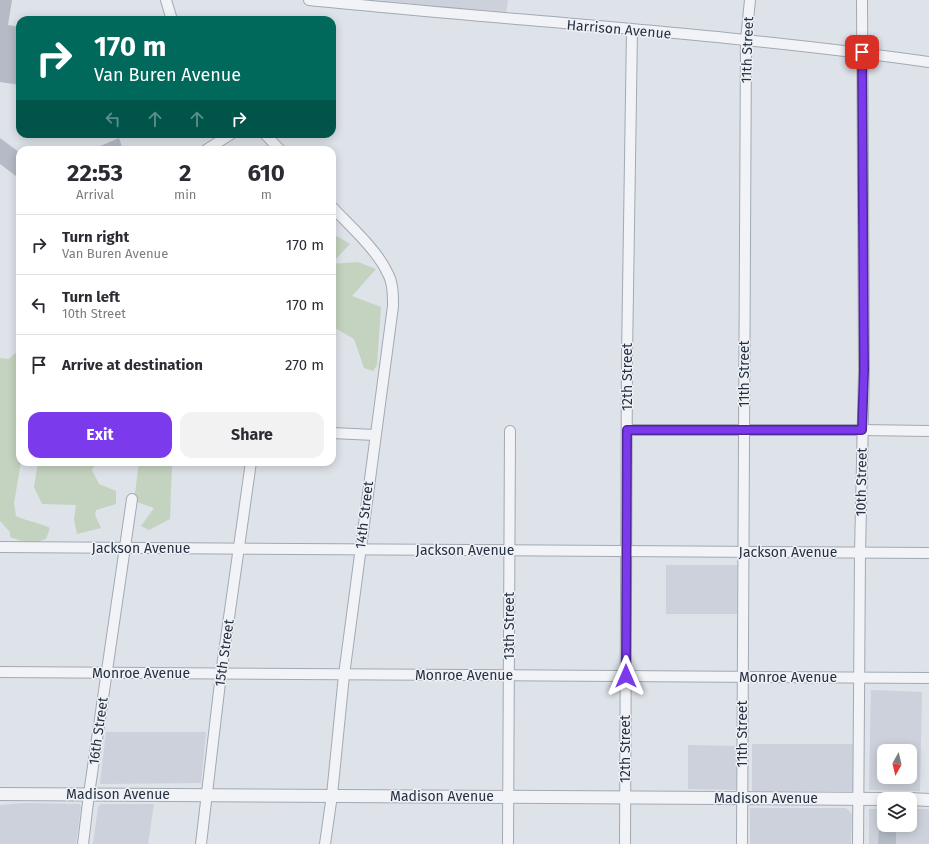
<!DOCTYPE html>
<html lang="en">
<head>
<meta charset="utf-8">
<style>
  :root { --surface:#fff; --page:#f2f2f3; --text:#2b2b33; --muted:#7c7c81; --line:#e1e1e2; --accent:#7c3aed }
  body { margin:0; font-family:"Fira Sans",sans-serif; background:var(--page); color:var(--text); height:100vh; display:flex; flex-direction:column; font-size:15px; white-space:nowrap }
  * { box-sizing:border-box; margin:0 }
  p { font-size:13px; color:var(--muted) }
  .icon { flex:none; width:22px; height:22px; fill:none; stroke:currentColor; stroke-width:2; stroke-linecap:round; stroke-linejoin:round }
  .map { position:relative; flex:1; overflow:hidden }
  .side { position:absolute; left:16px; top:146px; width:320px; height:320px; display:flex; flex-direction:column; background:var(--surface); border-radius:12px; box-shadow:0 2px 10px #0003 }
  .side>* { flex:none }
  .hud { position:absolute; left:16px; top:16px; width:320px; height:122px; border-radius:12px; box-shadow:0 2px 10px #0003; background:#00695c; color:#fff; overflow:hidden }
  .needle { width:26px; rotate:188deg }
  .fabs { position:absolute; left:877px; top:744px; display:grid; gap:8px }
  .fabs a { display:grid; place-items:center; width:40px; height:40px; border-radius:8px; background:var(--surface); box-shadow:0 2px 10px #0003; font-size:20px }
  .pin { position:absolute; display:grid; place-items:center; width:34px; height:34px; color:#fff; margin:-17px; border-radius:8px; box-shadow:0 2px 6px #0006 }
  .me { position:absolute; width:44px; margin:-22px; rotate:0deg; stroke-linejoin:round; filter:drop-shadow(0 0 3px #0008) }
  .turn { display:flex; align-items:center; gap:14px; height:84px; padding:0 12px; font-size:18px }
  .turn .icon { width:52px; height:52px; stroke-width:2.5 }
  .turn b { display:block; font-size:28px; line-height:34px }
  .lanes { display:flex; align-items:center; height:38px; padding:0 12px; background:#0003; justify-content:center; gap:20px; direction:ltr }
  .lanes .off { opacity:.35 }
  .eta { display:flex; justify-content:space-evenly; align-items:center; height:68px; text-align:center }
  .eta b { font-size:24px; font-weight:700; line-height:28px }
  .button { display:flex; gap:8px; margin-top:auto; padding:8px 12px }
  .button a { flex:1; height:46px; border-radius:12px; background:var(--accent); color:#fff; font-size:16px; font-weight:700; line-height:46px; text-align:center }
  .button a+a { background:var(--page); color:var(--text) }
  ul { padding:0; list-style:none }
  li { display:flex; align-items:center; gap:12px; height:60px; padding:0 12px; border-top:1px solid var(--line) }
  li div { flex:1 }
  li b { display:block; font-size:15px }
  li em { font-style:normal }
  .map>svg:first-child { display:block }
  .built { fill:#ccd1db; fill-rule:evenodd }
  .green { fill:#c4d3bf }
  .building { fill:#b5bbc6 }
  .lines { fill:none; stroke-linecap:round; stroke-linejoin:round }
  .minor-casing { stroke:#a3a9b3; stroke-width:12 }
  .tertiary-casing { stroke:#a3a9b3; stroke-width:14 }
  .minor { stroke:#f1f3f7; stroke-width:10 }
  .tertiary { stroke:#f1f3f7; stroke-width:12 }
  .route-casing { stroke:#51269a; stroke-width:10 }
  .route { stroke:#7c3aed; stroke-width:7 }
  .labels { text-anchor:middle; stroke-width:3; stroke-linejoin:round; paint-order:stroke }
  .street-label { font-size:14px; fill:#263040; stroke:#eef1f6 }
</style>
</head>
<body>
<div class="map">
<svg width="929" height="844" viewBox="0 0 929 844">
  <rect width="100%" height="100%" fill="#dee2e9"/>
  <!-- built -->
  <g class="built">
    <path d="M378,0H508L506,14Z"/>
    <rect x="666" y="565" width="71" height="49"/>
    <path d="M871,690L922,692L920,791L869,790ZM884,751H910V777H884Z"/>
    <path d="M106,732H206L201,783L100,784Z"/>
    <rect x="752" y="744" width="101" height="47"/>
    <path d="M688,745L737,746L736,790L688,789Z"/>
    <path d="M26,803L80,804L81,807L76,844H0V805Z"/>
    <path d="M101,804H154L148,844H93L98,807Z"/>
    <path d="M750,808H846L852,814L851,844H750Z"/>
    <path d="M869,809H884V825H910V809H929V844H869Z"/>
  </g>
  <!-- green -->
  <g class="green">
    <path d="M337,236L350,244L332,263V241Z"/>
    <path d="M358,262L376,269L352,296L381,307L377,365L373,371L364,368L354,339L335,328L332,330V264Z"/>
    <path d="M20,349V462H21L14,503L16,516C28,522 39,522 50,528L46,539L30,544L10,537V532L0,521V358L9,359Z"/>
    <path d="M38,462H97L92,470L99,484L116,491V504L96,510L95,515L101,528L77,534L74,520L76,505L42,504L34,487Z"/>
    <path d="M139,462H171L172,466L170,519L149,530L141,526L154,508L134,501Z"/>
  </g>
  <!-- building -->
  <g class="building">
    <path d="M0,0H12L8,25L20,27V85L0,82Z"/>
    <path d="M0,138L20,153V179L0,164Z"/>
    <path d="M119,138L123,150H91Z"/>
    <path d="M879,830L896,831V844H878Z"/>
  </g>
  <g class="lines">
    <!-- minor casing -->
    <g class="minor-casing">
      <g id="minor">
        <path d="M166,0L172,20"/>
        <path d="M309,0C516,21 723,33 929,62"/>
        <path d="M265,134L280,150"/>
        <path d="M206,150L231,134"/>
        <path d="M627,430H862L929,431"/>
        <path d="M332,433L375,435"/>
        <path d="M0,547L929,553"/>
        <path d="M0,672L929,678"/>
        <path d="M83,844L89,794L132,499"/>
        <path d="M201,844L221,674L251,462"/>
        <path d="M325,844L332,795L344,675L393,306C393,294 393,282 387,272C377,250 349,225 332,207"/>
        <path d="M508,844L510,431"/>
        <path d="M625,844L627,356L632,30"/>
        <path d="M742,844L746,40L750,0"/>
        <path d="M858,844L860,553L864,370L862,0"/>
      </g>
    </g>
    <!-- tertiary casing -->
    <g class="tertiary-casing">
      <g id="tertiary">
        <path d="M0,794L884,799"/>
        <path d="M910,799L929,800"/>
      </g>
    </g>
    <!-- minor -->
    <use href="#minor" class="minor"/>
    <!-- tertiary -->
    <use href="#tertiary" class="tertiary"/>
  </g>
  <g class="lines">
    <!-- route casing -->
    <g class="route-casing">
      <path id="route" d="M626,676L627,430H862L864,370L862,52"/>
    </g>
    <!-- route -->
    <use href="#route" class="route"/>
  </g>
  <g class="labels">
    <!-- street labels -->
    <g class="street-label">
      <text transform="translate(619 29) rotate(5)" y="5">Harrison Avenue</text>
      <text transform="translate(747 50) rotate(-88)" y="5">11th Street</text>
      <text transform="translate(744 374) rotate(-90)" y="5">11th Street</text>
      <text transform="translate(627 377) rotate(-90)" y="5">12th Street</text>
      <text transform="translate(861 482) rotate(-89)" y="5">10th Street</text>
      <text transform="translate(364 515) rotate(-83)" y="5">14th Street</text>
      <text x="141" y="553">Jackson Avenue</text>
      <text x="465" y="555">Jackson Avenue</text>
      <text x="788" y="557">Jackson Avenue</text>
      <text transform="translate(509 626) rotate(-90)" y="5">13th Street</text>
      <text transform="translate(224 653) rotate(-82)" y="5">15th Street</text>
      <text x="141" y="678">Monroe Avenue</text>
      <text x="464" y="680">Monroe Avenue</text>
      <text x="788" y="682">Monroe Avenue</text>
      <text transform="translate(98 731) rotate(-82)" y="5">16th Street</text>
      <text transform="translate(742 734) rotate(-90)" y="5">11th Street</text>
      <text transform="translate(625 749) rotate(-90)" y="5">12th Street</text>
      <text x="118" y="799">Madison Avenue</text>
      <text x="442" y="801">Madison Avenue</text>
      <text x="766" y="803">Madison Avenue</text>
    </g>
  </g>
</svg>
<div class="fabs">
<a><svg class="needle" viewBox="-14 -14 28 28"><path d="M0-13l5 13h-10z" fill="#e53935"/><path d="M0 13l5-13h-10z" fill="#7c7c81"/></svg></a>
<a><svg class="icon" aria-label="layers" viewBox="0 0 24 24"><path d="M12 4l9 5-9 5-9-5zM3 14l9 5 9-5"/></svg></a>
</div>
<div class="pin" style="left:862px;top:52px;background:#d93025"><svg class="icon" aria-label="arrive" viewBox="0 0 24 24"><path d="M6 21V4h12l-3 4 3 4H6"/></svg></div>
<svg class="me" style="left:626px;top:676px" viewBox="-20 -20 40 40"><path d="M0-17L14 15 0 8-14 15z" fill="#7c3aed" stroke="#fff" stroke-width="4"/></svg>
<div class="hud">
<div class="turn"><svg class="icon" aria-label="right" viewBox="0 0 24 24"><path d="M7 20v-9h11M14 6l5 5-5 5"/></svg><div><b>170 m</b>Van Buren Avenue</div></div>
<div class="lanes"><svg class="icon off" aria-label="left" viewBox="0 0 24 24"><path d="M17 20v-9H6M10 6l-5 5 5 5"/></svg><svg class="icon off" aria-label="ahead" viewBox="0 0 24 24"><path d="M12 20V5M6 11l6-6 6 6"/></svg><svg class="icon off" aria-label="ahead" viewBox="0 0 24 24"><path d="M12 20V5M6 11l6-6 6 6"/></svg><svg class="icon" aria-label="right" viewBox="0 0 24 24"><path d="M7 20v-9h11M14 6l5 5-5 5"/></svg></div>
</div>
<section class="side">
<div class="eta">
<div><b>22:53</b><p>Arrival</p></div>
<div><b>2</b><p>min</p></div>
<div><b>610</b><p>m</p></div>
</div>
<ul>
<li><svg class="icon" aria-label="right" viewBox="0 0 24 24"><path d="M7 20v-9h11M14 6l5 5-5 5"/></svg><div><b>Turn right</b><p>Van Buren Avenue</p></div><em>170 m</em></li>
<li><svg class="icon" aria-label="left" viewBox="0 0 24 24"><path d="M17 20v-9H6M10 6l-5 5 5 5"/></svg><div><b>Turn left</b><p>10th Street</p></div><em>170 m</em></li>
<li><svg class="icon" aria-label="arrive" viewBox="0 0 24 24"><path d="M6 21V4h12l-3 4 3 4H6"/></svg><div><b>Arrive at destination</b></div><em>270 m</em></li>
</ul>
<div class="button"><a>Exit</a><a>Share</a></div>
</section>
</div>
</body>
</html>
